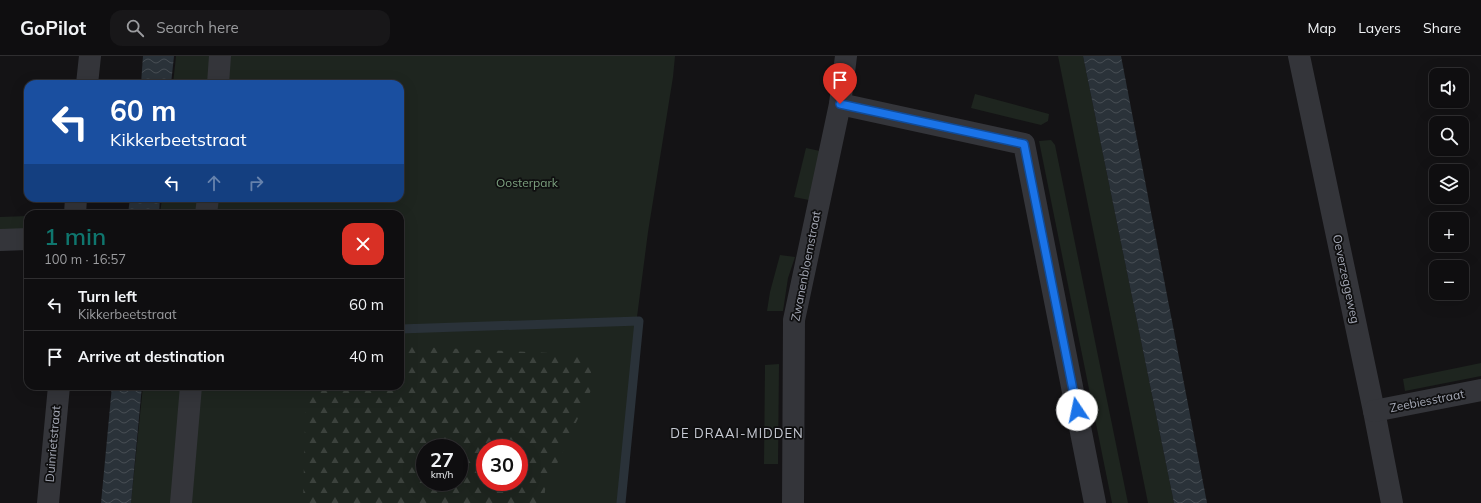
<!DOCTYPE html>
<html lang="en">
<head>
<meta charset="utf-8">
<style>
  :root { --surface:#0f0e10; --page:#181719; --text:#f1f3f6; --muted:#9b9c9f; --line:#2f2e30; --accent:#0f766e }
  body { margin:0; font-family:Mulish,sans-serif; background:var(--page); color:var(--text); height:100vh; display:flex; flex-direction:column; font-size:15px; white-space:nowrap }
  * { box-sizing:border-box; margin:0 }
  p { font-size:13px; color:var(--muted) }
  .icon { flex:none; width:22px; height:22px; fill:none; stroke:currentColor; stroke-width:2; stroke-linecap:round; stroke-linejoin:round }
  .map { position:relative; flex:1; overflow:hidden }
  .side { position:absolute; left:24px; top:154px; width:380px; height:180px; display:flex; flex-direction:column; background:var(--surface); border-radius:12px; box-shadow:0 4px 16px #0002,0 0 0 1px var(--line) }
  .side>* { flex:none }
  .hud { position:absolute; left:24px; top:24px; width:380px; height:122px; border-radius:12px; box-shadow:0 4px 16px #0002,0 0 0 1px var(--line); background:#1a4fa0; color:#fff; overflow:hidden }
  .buttons { position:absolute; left:1429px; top:12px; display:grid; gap:8px }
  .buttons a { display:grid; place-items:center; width:40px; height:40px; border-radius:8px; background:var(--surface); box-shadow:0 4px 16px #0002,0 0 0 1px var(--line); font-size:20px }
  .speed { position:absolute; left:416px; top:383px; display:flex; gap:8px; font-size:20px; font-weight:700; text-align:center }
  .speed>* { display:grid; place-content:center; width:52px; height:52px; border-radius:50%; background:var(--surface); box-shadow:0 4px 16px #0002,0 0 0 1px var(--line); line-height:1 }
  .speed small { font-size:10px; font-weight:400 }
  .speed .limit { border:6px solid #d22; background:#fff; color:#111 }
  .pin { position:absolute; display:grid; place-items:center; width:34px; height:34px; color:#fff; margin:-41px -17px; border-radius:50% 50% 50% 0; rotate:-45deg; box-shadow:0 0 4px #0007 }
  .pin .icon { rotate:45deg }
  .me { position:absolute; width:44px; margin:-22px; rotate:349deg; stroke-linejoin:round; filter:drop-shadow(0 0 3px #0008) }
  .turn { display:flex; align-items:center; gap:14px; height:84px; padding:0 20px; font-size:18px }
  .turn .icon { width:52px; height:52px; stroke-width:2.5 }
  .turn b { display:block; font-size:28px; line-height:34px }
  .lanes { display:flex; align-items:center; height:38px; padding:0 20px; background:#0003; justify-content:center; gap:20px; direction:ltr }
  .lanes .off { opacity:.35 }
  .round { display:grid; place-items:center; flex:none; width:42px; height:42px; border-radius:12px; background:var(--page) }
  .summary { display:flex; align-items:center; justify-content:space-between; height:68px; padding:0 20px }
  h1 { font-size:24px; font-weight:600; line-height:30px; color:var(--accent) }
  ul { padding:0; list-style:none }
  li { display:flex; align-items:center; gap:12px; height:52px; padding:0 20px; border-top:1px solid var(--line) }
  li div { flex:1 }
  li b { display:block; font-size:15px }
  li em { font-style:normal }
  header { display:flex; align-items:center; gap:24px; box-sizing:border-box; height:56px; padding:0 20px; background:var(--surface); border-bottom:1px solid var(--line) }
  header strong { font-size:19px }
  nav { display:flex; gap:22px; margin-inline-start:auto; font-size:14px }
  .search { width:280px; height:36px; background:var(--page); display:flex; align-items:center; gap:10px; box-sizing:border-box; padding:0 14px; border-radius:12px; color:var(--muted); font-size:15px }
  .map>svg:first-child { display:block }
  .green { fill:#1e251f; fill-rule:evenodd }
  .forest { fill:url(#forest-firs); fill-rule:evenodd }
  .water { fill:url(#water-waves) }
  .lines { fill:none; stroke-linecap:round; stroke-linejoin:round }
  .stream { stroke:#2a3239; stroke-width:9 }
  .minor { stroke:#34353a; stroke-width:22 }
  .route-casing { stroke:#114b97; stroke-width:10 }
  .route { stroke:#1a73e8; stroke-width:7 }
  .labels { text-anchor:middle; stroke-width:3.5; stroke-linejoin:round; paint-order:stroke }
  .park-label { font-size:12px; fill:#7ca17f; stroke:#0f0f10 }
  .street-label { font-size:12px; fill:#a5a9b6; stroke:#0f0f10 }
  .neighbourhood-label { font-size:13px; letter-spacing:1px; fill:#c6c9d2; stroke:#0f0f10 }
</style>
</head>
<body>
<header>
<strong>GoPilot</strong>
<div class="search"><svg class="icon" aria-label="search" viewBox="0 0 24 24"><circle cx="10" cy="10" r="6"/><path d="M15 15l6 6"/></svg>Search here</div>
<nav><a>Map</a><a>Layers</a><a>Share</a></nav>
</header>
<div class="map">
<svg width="1481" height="447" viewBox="0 0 1481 447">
  <defs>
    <pattern id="forest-firs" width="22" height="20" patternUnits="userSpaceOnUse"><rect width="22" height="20" fill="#1e251f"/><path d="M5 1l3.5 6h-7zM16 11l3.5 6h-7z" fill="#3c423d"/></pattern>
    <pattern id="water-waves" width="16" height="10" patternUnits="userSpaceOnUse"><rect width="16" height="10" fill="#2a3239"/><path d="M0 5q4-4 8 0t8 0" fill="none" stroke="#464d53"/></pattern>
  </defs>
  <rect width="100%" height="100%" fill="#141315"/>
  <!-- green -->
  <g class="green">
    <path d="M176,0H675L673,21L648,176L637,261L617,447H131L143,330H400V158H160L162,142H400V28H173ZM425,392H459V426H425ZM485,392H519V426H485Z"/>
    <path d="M1058,0H1083L1174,447H1148Z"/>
    <path d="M975,38L1049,58L1048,65L1041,69L971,52Z"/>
    <path d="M1051,84L1055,89L1128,447H1112L1039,85Z"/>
    <path d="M806,92L820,95L809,144L794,141Z"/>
    <path d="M28,160V174H0V161Z"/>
    <path d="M780,199L795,201L788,222L783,255H767L770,236Z"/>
    <path d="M1481,307V320L1405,335L1403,323Z"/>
    <path d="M779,308L778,408H764L765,309Z"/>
  </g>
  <!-- forest -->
  <path class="forest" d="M400,290L590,299L592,332L545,434L544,447H303L306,330H400ZM425,392H459V426H425ZM485,392H519V426H485Z"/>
  <!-- water -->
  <g class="water">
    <path d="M143,0H174L171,28H141Z"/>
    <path d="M1083,0H1121L1207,447H1174Z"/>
    <path d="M130,142H160L159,158H128Z"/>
    <path d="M112,330H142L131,447H101Z"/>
  </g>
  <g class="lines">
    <!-- stream -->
    <path class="stream" d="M400,273L639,265L621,447"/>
    <!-- minor -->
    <g class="minor">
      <path d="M1299,0L1374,355L1392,447"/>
      <path d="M87,28L90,0"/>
      <path d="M218,28L220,0"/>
      <path d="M840,48L1024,88L1095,447"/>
      <path d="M75,158L76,142"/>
      <path d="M206,158L208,142"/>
      <path d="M0,184L28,183"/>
      <path d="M1374,355L1481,334"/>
      <path d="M48,447L59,330"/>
      <path d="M181,447L191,330"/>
      <path d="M793,447L794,264L840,48L846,0"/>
    </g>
  </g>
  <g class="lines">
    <!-- route casing -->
    <g class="route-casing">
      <path id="route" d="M840,48L1024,88L1077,354"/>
    </g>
    <!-- route -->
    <use href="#route" class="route"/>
  </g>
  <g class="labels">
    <!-- park labels -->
    <g class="park-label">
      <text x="527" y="131">Oosterpark</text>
    </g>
    <!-- street labels -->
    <g class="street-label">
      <text transform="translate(806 210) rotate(-79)" y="4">Zwanenbloemstraat</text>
      <text transform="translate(1346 223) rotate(78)" y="4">Oeverzeggeweg</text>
      <text transform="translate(1427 345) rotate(-11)" y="4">Zeebiesstraat</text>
      <text transform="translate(53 388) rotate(-85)" y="4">Duinrietstraat</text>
    </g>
    <!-- neighbourhood labels -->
    <g class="neighbourhood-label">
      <text x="737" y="382">DE DRAAI-MIDDEN</text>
    </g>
  </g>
</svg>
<div class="buttons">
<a><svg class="icon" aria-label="sound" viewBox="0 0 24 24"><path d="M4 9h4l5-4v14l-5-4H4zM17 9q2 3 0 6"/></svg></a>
<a><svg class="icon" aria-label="search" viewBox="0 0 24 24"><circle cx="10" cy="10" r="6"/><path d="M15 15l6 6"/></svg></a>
<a><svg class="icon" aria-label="layers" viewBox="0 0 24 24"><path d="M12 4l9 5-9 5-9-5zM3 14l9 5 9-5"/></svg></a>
<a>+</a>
<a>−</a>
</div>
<div class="speed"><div>27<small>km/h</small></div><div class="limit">30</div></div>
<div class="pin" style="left:840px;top:48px;background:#d93025"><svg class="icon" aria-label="arrive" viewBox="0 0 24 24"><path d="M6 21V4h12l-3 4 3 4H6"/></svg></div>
<svg class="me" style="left:1077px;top:354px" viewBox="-20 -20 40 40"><circle r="19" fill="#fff"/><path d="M0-13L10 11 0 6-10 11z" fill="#1a73e8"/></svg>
<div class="hud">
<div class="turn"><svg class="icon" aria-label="left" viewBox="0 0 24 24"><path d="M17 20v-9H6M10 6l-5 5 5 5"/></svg><div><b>60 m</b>Kikkerbeetstraat</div></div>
<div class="lanes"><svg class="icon" aria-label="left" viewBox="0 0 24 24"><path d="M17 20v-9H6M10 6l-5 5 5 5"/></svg><svg class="icon off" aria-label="ahead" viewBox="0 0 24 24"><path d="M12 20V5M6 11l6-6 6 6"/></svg><svg class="icon off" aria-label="right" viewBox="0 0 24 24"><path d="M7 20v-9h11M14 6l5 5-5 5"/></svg></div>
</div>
<section class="side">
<div class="summary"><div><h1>1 min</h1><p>100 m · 16:57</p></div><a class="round" style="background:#d93025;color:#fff"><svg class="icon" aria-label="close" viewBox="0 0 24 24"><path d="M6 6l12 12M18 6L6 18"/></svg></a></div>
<ul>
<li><svg class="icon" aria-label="left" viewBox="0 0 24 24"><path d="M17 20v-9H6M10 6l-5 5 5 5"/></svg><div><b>Turn left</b><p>Kikkerbeetstraat</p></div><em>60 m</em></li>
<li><svg class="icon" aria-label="arrive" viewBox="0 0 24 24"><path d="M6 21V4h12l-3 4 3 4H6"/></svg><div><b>Arrive at destination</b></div><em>40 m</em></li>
</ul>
</section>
</div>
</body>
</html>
